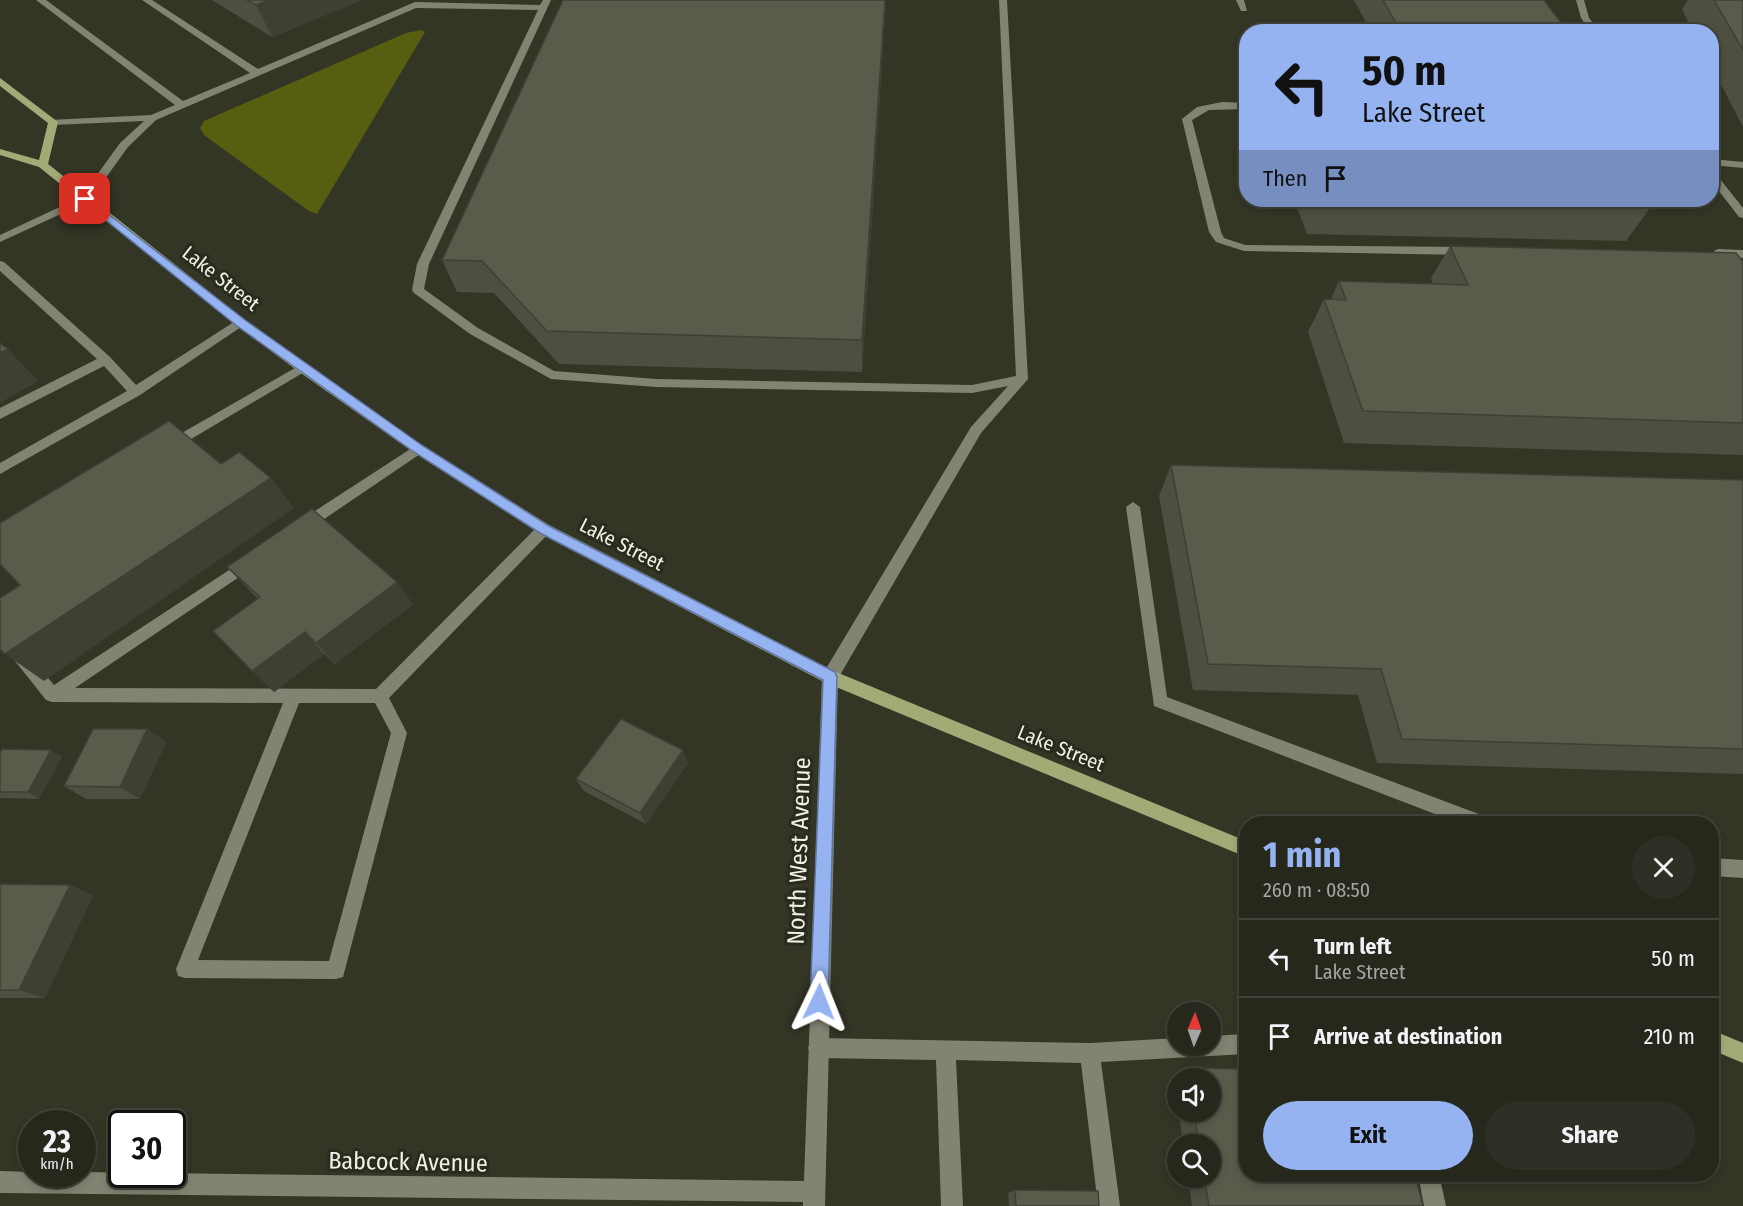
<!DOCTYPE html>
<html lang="en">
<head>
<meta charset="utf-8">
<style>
  :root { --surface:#26281c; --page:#2e3025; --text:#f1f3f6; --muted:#a4a6a3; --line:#42443b; --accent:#95b2f1 }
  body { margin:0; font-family:"Fira Sans Condensed",sans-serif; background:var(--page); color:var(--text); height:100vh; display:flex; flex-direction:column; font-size:22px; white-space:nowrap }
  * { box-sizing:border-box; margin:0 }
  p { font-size:20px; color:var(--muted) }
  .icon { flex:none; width:33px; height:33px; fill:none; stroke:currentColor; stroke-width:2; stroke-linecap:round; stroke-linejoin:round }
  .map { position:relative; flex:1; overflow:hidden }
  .panel { position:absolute; left:1239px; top:816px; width:480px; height:366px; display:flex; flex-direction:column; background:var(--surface); border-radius:24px; box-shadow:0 3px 9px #0003,0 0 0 2px var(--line) }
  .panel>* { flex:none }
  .top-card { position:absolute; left:1239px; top:24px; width:480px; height:183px; border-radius:24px; box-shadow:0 3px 9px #0003,0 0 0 2px var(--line); background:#95b2f1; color:#111; overflow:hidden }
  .needle { width:39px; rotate:2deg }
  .buttons { position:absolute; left:1167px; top:1002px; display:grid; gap:12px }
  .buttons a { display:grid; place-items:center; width:54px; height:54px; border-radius:50%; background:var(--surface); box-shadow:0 3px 9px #0003,0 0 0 2px var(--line); font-size:30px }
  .speed { position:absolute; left:18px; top:1110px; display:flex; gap:12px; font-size:30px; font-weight:700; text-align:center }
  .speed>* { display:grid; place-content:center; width:78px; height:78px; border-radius:50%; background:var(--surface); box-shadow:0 3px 9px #0003,0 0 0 2px var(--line); line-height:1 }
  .speed small { font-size:15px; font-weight:400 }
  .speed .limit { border:3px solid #111; border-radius:9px; background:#fff; color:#111 }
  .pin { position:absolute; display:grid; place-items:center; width:51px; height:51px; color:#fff; margin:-26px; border-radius:12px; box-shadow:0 3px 9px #0006 }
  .me { position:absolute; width:66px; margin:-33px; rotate:2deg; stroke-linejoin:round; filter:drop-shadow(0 0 4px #0008) }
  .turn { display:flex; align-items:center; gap:21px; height:126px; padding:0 24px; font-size:27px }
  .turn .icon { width:78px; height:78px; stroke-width:2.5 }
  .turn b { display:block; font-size:42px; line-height:51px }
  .then { display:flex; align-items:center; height:57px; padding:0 24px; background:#0003; gap:12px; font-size:22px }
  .round { display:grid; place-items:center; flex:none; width:63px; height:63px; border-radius:32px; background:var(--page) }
  .overview { display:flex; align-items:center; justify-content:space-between; height:102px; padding:0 24px }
  h1 { font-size:36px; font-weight:700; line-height:45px; color:var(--accent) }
  .cta { display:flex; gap:12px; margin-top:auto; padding:12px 24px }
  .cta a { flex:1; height:69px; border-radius:36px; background:var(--accent); color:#111; font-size:24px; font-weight:700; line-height:69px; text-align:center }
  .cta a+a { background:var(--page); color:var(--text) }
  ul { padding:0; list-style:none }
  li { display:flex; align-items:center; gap:18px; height:78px; padding:0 24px; border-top:2px solid var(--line) }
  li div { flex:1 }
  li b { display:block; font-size:22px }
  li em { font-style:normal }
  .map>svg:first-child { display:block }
  .water { fill:#575e10 }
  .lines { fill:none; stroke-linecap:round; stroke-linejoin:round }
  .lane { fill:#818472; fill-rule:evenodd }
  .street { fill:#818472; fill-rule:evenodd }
  .primary { fill:#a3aa76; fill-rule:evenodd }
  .wall { fill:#4d4f40 }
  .shaded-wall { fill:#3e4034 }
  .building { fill:#595c4b; stroke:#3e4034; stroke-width:1.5 }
  .route { fill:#95b2f1; stroke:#61749d; stroke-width:1.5 }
  .labels { text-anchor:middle; stroke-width:6; stroke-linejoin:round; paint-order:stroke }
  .street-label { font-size:20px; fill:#f0f2e8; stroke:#292b1c }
  .near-street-label { font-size:24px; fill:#f0f2e8; stroke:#292b1c }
</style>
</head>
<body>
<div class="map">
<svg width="1743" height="1206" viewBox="0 0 1743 1206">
  <rect width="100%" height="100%" fill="#333525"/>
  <!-- water -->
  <path class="water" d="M421,30L425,32L317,214L309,211L204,135L200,128L204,121L406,33Z"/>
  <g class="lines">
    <!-- lane -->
    <g class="lane">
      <path d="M36,0H46L183,101L250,73L142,0H152L258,69L415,2L540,5L543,0H551L429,264L424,289L478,328L554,371L656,379L972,385L1016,376L999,0H1007L1028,379L981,433L836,682L830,684L824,682L822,677L824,672L971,427L1008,386L972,393L656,387L551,379L470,334L414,293L412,290L417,264L538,10L416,8L156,120L128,147L89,201L0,242V235L81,197L120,143L144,121L53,125L49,124V120L151,115L175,105Z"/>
      <path d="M1236,0H1244L1247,11H1241Z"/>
      <path d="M1222,102L1246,103V109L1209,110L1192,120L1221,232L1224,238L1245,245L1466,247L1472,251L1466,255L1244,251L1216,242L1209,232L1182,119L1197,107Z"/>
      <path d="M1712,159L1743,162V168L1712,165Z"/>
      <path d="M1718,249L1743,250V258L1714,255V251Z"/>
      <path d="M0,261L4,262L110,357L136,385L237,320H245L247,323L140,395L0,474V463L127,391L104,366L0,419V408L97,359L0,271Z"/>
      <path d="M302,364L306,365L308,368L306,371L176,448H166L164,445L166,442Z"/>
      <path d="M418,444L425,449L423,452L308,530H298L296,526L298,522Z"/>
      <path d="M1133,502L1140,507L1167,697L1484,816L1490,818L1492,824H1461L1154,706L1126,507Z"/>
      <path d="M544,523L549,525L551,529L549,533L389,698L407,733L343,977L336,979L185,978L178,976L176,969L283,703L52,702L46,700L0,642V625L5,626L54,685L249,557L254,559L256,563L254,567L75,688L376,689L539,525ZM299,703H375L391,733L329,961L198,960Z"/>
      <path d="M1712,858L1743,860V878L1712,876Z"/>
      <path d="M1246,1034V1054L1101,1062L1120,1206H1098L1081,1063L956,1060L963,1206H941L936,1060L818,1058L811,1055L808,1048L811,1041L818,1038L1090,1043L1178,1038V1046H1210V1036Z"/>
      <path d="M1418,1174H1439L1446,1206H1424Z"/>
    </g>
    <!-- street -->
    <g class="street">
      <path d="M1576,0H1584L1589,18L1600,32H1591L1581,18Z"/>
      <path d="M1712,173L1716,174L1743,208V218L1739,217L1712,182Z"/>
      <path d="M830,670L836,672L838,677L825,1206H803V1202L0,1193V1171L32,1172V1174H82V1172L804,1181L822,677L824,672Z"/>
    </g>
    <!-- primary -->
    <g class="primary">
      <path d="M0,78L58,122L48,164L245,320L306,365L423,446L549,525L836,672L1246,841V857L824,682L539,533L413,452L298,371L237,326L39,167L0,155V149L39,160L48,123L0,86Z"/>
      <path d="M1712,1030L1743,1043V1063L1712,1050Z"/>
    </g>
  </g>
  <!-- wall -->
  <g class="wall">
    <path d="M212,0H362L272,37Z"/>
    <path d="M886,0L862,372L559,364L494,293L457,292L442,260Z"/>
    <path d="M1354,0H1544L1568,32H1371Z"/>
    <path d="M1688,0H1743V127L1712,67V32H1693L1682,9Z"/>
    <path d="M1294,200H1655L1653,201H1645L1650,208L1626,241L1307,234Z"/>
    <path d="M1450,246L1743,262V455L1344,443L1308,332L1324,299H1331L1339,281L1433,284L1431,278Z"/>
    <path d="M1171,465L1743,480V774L1377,763L1358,695L1193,690L1159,496Z"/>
    <path d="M227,567L413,604L335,664L324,654L274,692L258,599Z"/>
    <path d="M147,729L166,742L140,799H86L64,786Z"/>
    <path d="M0,753L62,756L39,799L0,798Z"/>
    <path d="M688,763L646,824L584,791L576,779Z"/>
    <path d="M0,884L93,895L45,998H0Z"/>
    <path d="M1188,1068L1246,1069V1174H1415L1423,1206H1192L1188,1178H1210V1144H1183L1179,1112H1210V1078H1178V1104L1173,1076Z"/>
    <path d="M1015,1190L1099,1206H1009L1008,1193Z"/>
  </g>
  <!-- shaded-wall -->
  <g class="shaded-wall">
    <path d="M269,0H362L272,37L256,5Z"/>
    <path d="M885,0H886L862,372V340Z"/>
    <path d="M8,349L38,381L0,403V353Z"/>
    <path d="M271,478L294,508L44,681L5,654Z"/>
    <path d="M397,582L413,604L335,664L316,643Z"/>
    <path d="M305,632L324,654L274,692L252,671Z"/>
    <path d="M147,729L166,742L140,799L120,787Z"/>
    <path d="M51,750L62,756L39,799L28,792Z"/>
    <path d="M683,750L688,763L646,824L640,813Z"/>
    <path d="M70,885L93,895L45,998L19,990Z"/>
  </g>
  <!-- building -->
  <g class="building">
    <path d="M247,0H269L256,5Z"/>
    <path d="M563,0H885L862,340L547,331L482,261L442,260Z"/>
    <path d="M1383,0H1544L1568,32H1401Z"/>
    <path d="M1714,0H1743V50Z"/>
    <path d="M1320,200H1644L1650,208L1321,201Z"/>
    <path d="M1450,246L1736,253L1743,262V423L1363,411L1324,299L1346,300L1339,281L1468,285Z"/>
    <path d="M0,343L8,349L0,353Z"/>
    <path d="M169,421L221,464L239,452L271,478L5,654L0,649V598L20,585L0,564V523Z"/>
    <path d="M1171,465L1743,480V749L1402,739L1381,669L1208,664Z"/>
    <path d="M312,509L397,582L316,643L305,632L252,671L213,631L260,597L227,567Z"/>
    <path d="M621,719L683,750L640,813L576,779Z"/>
    <path d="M93,729H147L120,787L64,786Z"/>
    <path d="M2,749L51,750L28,792H0V753Z"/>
    <path d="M0,884L70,885L19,990H0Z"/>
    <path d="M1188,1068L1246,1069V1174H1415L1423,1206H1209L1204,1178H1210V1144H1199L1194,1112H1210V1078H1189Z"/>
    <path d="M1015,1190L1098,1191L1099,1206H1016Z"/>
  </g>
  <!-- route -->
  <path class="route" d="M85,196L245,320L423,446L549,526L835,672L837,677L828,1002L825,1008L819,1011L813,1008L810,1002L823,680L540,533L414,452L237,326L82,201L80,199Z"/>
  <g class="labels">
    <!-- street labels -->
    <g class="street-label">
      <text transform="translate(221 278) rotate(38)" y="7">Lake Street</text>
      <text transform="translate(622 544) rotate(27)" y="7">Lake Street</text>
      <text transform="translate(1061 748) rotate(22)" y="7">Lake Street</text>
    </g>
    <!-- near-street labels -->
    <g class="near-street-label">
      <text transform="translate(799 851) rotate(-88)" y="8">North West Avenue</text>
      <text transform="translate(408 1162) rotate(1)" y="8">Babcock Avenue</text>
    </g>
  </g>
</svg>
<div class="buttons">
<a><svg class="needle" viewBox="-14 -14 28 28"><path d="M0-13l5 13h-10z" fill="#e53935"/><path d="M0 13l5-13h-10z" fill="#a4a6a3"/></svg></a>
<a><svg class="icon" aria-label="sound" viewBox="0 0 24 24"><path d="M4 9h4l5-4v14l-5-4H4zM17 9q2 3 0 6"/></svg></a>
<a><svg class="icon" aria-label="search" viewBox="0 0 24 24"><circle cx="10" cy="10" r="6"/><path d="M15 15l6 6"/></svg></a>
</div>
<div class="speed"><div>23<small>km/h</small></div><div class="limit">30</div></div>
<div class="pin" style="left:85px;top:199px;background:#d93025"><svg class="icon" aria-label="arrive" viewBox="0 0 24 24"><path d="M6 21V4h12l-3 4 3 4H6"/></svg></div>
<svg class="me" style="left:819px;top:1002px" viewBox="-20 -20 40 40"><path d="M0-17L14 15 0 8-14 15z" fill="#95b2f1" stroke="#fff" stroke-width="4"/></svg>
<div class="top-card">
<div class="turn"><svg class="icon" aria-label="left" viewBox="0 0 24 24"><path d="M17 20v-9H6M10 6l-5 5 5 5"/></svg><div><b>50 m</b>Lake Street</div></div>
<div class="then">Then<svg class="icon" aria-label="arrive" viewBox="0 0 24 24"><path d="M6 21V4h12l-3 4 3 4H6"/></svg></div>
</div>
<section class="panel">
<div class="overview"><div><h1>1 min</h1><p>260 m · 08:50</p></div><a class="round"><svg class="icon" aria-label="close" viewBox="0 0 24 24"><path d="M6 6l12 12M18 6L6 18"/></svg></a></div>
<ul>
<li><svg class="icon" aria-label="left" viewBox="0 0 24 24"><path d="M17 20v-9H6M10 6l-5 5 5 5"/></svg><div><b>Turn left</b><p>Lake Street</p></div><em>50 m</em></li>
<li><svg class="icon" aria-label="arrive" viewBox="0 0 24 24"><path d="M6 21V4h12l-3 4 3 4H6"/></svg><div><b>Arrive at destination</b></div><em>210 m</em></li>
</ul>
<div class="cta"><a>Exit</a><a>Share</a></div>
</section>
</div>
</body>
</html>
